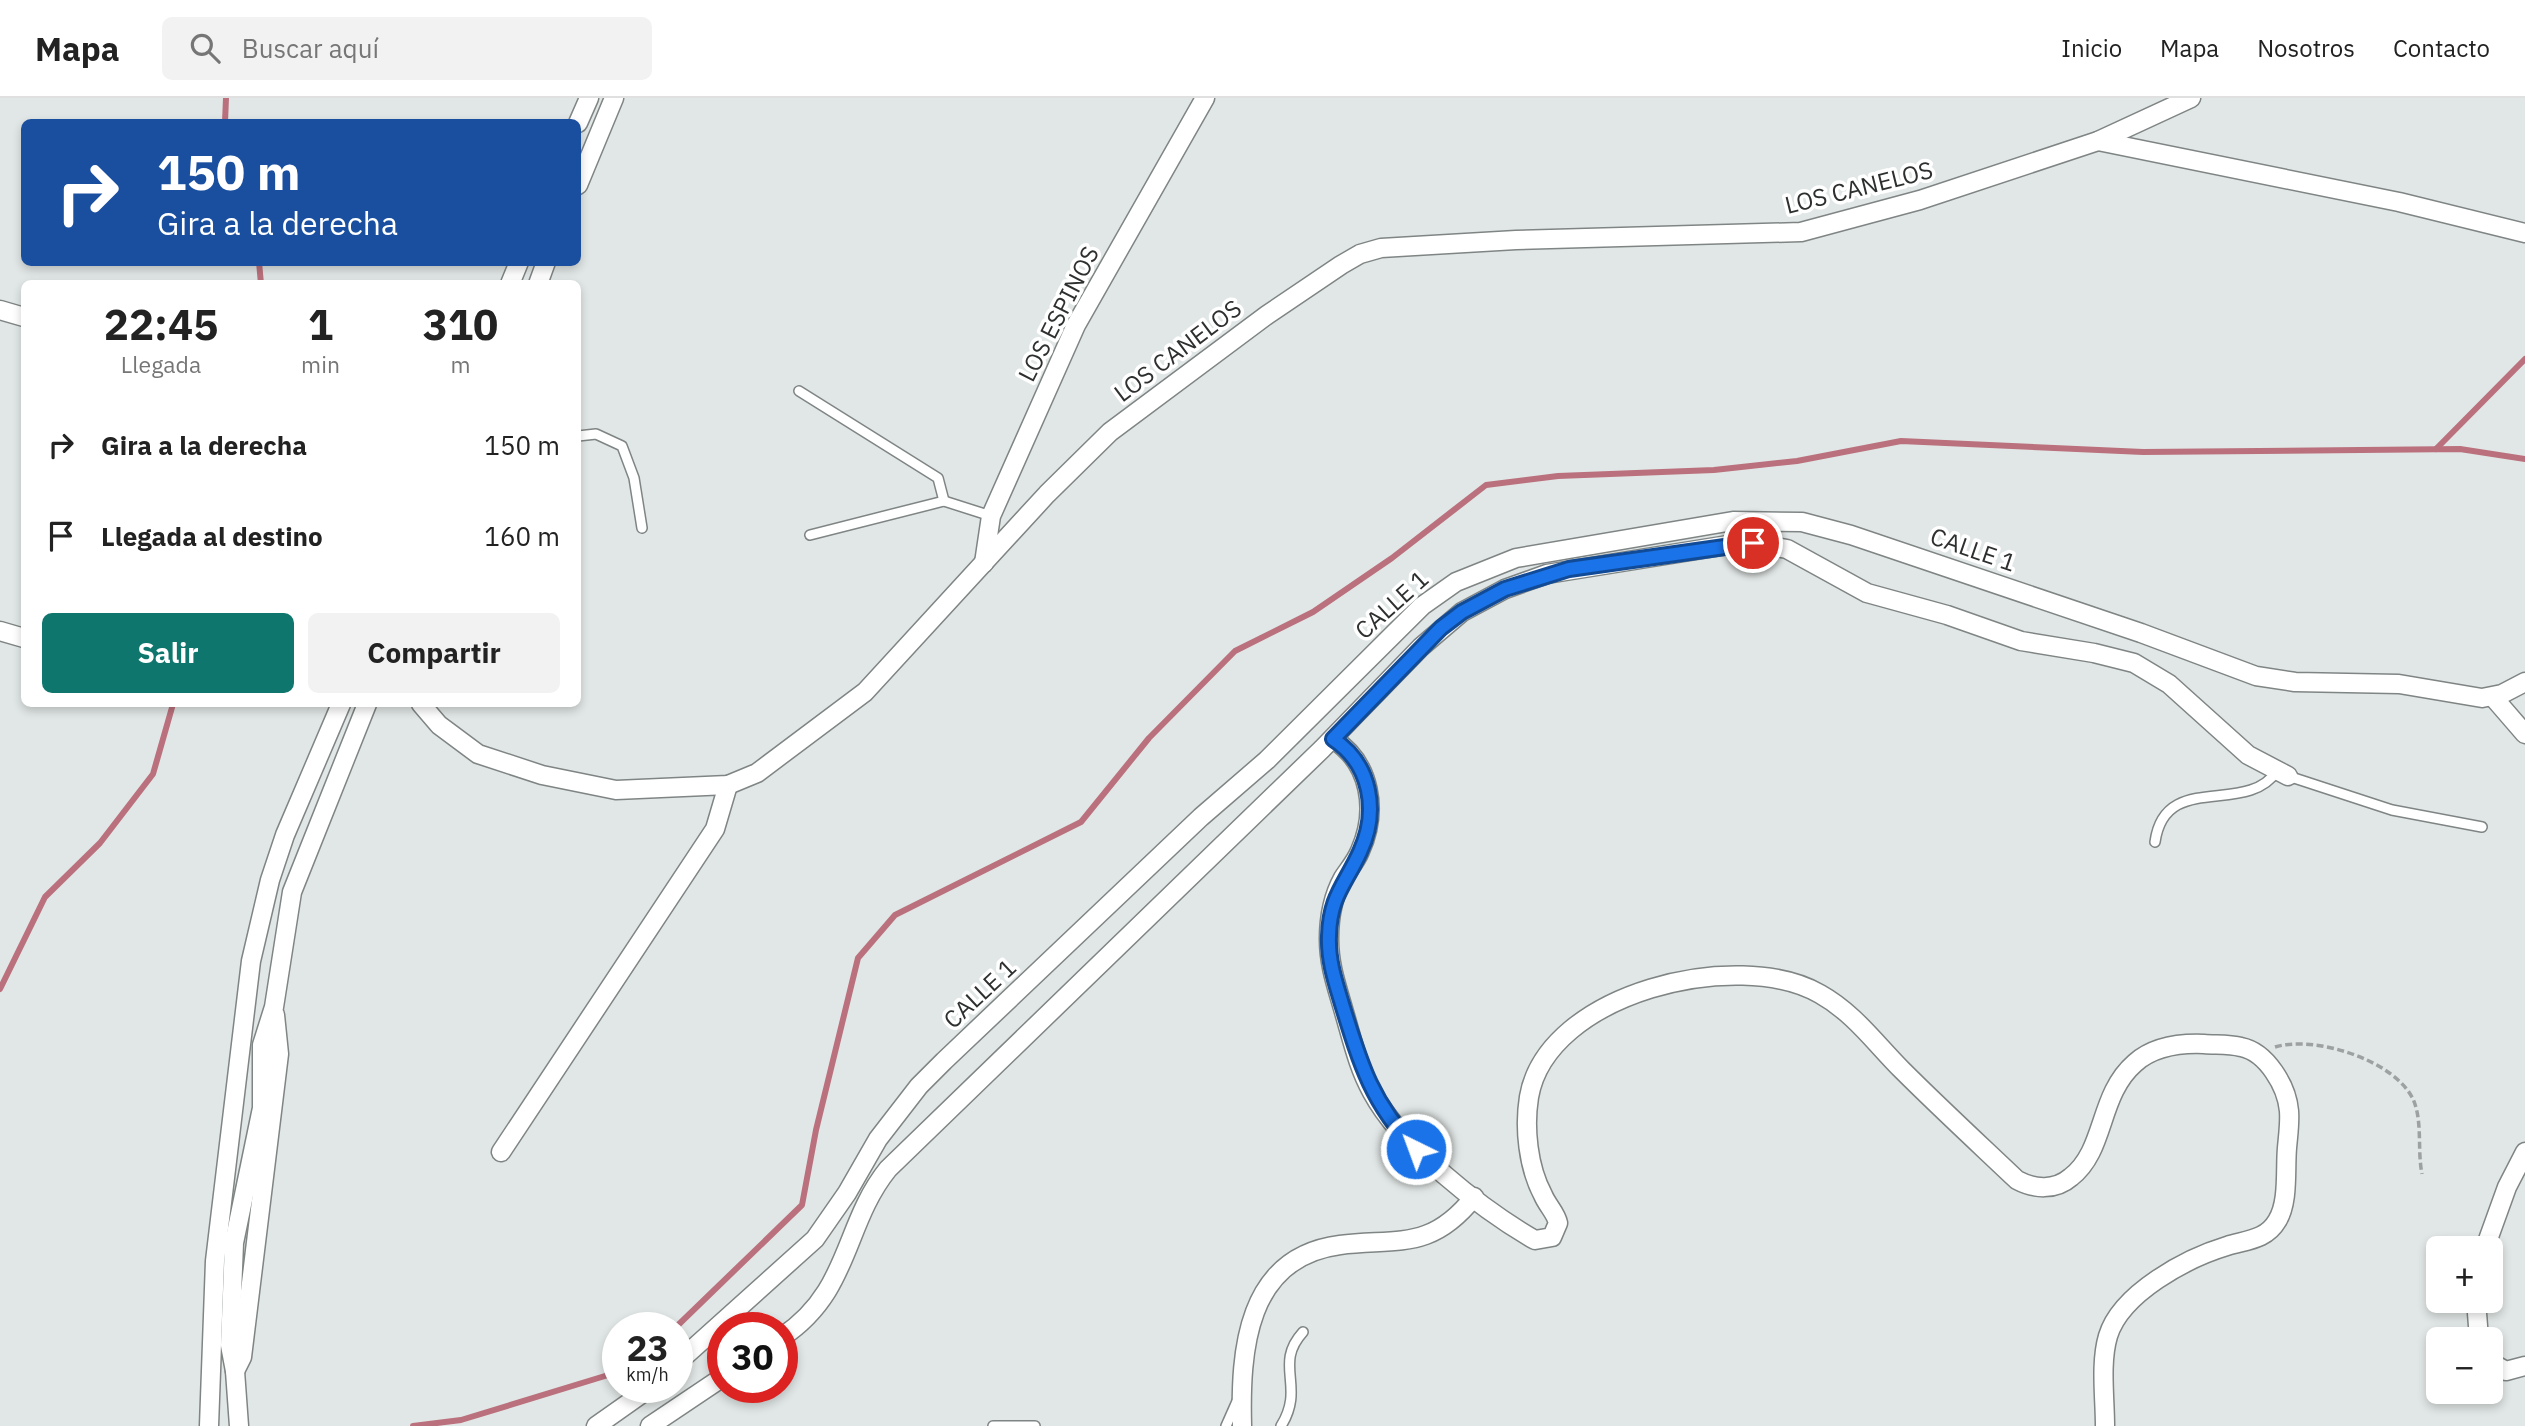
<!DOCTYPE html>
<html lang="es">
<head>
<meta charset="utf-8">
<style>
  :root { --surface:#fff; --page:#f2f2f2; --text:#222; --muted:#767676; --line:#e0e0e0; --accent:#0f766e }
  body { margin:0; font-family:"IBM Plex Sans",sans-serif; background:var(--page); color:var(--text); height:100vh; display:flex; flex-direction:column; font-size:26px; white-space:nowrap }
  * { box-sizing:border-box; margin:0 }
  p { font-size:23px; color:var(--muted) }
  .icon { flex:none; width:38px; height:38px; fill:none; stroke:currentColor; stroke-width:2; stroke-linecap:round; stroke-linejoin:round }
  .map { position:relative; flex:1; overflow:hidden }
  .side { position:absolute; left:21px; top:182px; width:560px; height:427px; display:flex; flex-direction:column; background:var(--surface); border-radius:10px; box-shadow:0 4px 10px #0003 }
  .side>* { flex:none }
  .hud { position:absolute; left:21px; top:21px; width:560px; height:147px; border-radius:10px; box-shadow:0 4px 10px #0003; background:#1a4fa0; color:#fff; overflow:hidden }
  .tools { position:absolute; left:2426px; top:1138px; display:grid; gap:14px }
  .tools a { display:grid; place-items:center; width:77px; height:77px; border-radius:10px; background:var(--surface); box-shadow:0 4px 10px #0003; font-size:35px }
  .speed { position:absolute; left:602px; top:1214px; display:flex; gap:14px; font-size:35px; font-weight:700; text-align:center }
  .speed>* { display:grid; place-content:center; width:91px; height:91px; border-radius:50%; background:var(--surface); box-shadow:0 4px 10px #0003; line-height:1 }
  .speed small { font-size:18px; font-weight:400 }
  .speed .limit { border:10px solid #d22; background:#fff; color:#111 }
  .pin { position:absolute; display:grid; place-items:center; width:60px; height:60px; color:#fff; margin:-30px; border:4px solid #fff; border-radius:50%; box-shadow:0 2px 7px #0007 }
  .me { position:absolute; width:77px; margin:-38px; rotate:318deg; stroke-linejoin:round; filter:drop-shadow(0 0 5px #0008) }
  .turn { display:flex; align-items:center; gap:24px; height:147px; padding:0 21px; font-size:32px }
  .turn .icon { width:91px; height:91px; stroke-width:2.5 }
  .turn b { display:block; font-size:49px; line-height:60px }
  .eta { display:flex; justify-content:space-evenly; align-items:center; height:119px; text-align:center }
  .eta b { font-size:42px; font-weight:700; line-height:49px }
  .primary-button { display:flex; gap:14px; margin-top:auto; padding:14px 21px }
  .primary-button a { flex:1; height:80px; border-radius:10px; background:var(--accent); color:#fff; font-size:28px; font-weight:700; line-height:80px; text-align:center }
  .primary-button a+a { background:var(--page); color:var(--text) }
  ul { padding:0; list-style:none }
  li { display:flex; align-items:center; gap:21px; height:91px; padding:0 21px }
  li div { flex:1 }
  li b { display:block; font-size:26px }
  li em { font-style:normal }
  header { display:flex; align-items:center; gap:42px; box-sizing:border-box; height:98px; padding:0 35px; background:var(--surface); border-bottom:2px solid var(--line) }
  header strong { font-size:33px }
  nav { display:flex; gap:38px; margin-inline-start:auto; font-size:24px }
  .search { width:490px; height:63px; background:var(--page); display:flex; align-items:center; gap:18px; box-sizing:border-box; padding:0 24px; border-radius:10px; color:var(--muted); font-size:26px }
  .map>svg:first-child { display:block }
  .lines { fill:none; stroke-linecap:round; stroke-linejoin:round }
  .stream { stroke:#ba717d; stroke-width:6 }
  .service-casing { stroke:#7f8584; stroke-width:12 }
  .minor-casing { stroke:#7f8584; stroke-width:21 }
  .path { stroke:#9da1a1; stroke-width:3.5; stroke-dasharray:7 3.5; stroke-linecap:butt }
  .service { stroke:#fff; stroke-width:9 }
  .minor { stroke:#fff; stroke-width:18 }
  .route-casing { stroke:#114b97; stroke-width:18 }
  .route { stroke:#1a73e8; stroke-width:12 }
  .labels { text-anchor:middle; stroke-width:7; stroke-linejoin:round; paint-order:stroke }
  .street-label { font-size:24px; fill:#2e3030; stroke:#fff }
</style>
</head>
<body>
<header>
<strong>Mapa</strong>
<div class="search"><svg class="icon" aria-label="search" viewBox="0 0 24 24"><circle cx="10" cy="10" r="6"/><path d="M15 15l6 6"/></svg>Buscar aquí</div>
<nav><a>Inicio</a><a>Mapa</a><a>Nosotros</a><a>Contacto</a></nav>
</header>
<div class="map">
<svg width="2525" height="1328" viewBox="0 0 2525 1328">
  <rect width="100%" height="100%" fill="#e1e7e6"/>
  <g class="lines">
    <!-- stream -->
    <g class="stream">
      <path d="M225,24L226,0"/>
      <path d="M259,164L261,186"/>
      <path d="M2436,351L2525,261"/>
      <path d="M0,891L45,799L100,745L153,676L173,606"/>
      <path d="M675,1230L802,1107L816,1032L858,860L895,817L1081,724L1149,640L1235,553L1313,514L1392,460L1486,387L1558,378L1714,372L1797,363L1901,343L2143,354L2460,351L2525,361"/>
      <path d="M413,1328L461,1322L618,1274"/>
    </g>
    <!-- service casing -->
    <g class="service-casing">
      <g id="service">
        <path d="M799,293L938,380L944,403"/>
        <path d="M578,338L596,336L622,348L634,380L642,430"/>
        <path d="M810,437L944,403L991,418"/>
        <path d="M2288,678L2392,712L2482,729"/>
        <path d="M2155,744C2165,672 2246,719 2277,673"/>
        <path d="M993,1328H1035"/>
        <path d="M1226,1328L1238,1301"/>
        <path d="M1281,1328C1306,1288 1273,1267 1303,1234"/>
      </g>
    </g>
    <!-- minor casing -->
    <g class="minor-casing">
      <g id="minor">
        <path d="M578,25L589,0"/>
        <path d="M2098,43L2399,104L2525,135"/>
        <path d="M578,87L614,0"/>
        <path d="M510,186L519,164"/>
        <path d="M538,186L546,164"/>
        <path d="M0,212L24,219"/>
        <path d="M984,465L991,418L1076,227L1205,0"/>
        <path d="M0,533L24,540"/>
        <path d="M2493,599L2525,636"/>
        <path d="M421,606L439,627L478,656L542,677L616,692L728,687L757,675L865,594L1047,396L1110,334L1267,217L1341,167L1360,156L1381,150L1516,142L1801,134L1920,102L2098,43L2191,0"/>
        <path d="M1333,641C1371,665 1378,713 1360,753C1356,763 1349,771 1343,780C1333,798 1329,821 1329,841C1329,868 1337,889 1344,914C1352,941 1358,969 1372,994C1401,1048 1481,1111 1535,1142L1552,1139L1558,1125C1556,1115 1547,1107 1543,1097C1528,1069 1524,1030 1529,999C1547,894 1739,849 1820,896C1854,915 1875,945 1902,972C1939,1009 1978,1045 2017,1082C2034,1091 2055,1093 2071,1079C2106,1052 2098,997 2135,965C2154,948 2179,945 2204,946C2216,947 2229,946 2241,949C2267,954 2287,989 2289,1013C2290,1025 2288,1038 2287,1050C2285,1072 2289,1104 2277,1123C2266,1142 2246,1142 2227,1148C2187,1160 2121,1195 2108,1238C2100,1265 2105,1300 2105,1328"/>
        <path d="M501,1054L715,731L728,687"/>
        <path d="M2485,1150L2507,1089L2525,1054"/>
        <path d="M2476,1202L2479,1241"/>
        <path d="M782,1239C851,1193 843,1127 888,1071L1322,651L1421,549L1462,514L1505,491L1547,476L1734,446L1753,445L1787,451L1867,495L1947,517L2021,543L2094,555L2134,565L2169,586L2248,657L2288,678"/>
        <path d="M2490,1264L2506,1273L2525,1268"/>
        <path d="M677,1265L815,1141L847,1095L878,1041L919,988L944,963L1201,719L1267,662L1422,508L1456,484L1516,460L1733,423L1802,424L1851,437L2141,535L2256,578L2295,584L2399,586L2482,600L2502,596L2525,584"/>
        <path d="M235,1273L242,1259L279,956L275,917"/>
        <path d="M209,1328L215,1163L251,863L270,782L285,737L341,606"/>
        <path d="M239,1328L235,1273L230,1247L234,1145L262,1010V947L274,909L292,794L367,606"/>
        <path d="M596,1328L650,1290"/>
        <path d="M650,1328L723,1279"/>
        <path d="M1242,1328C1240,1253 1246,1159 1340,1147C1398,1140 1431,1153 1474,1099"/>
      </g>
    </g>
    <!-- path -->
    <path class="path" d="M2275,949C2315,937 2394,962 2413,1001C2423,1024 2417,1051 2422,1076"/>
    <!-- service -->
    <use href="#service" class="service"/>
    <!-- minor -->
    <use href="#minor" class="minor"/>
  </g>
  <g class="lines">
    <!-- route casing -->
    <g class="route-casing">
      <path id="route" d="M1416,1051C1372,1006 1360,965 1342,906C1335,883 1328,862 1329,838C1330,798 1345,787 1360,754C1379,713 1371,666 1333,641L1441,530L1462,514L1505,491L1569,471L1753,445"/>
    </g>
    <!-- route -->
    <use href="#route" class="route"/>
  </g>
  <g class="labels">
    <!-- street labels -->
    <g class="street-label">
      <text transform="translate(1859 90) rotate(-14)" y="8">LOS CANELOS</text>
      <text transform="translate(1059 216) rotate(-63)" y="8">LOS ESPINOS</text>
      <text transform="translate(1178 253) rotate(-37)" y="8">LOS CANELOS</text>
      <text transform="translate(1973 452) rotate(19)" y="8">CALLE 1</text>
      <text transform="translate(1392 507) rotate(-42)" y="8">CALLE 1</text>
      <text transform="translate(980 896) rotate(-43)" y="8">CALLE 1</text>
    </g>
  </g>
</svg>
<div class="tools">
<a>+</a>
<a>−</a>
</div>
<div class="speed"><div>23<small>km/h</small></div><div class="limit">30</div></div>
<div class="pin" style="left:1753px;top:445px;background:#d93025"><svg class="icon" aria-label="arrive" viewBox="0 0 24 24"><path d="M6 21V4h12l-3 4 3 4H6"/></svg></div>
<svg class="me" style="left:1416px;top:1051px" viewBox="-20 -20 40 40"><circle r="17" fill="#1a73e8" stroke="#fff" stroke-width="3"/><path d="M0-11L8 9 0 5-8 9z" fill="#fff"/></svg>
<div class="hud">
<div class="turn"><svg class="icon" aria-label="right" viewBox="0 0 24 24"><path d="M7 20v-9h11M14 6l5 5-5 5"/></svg><div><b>150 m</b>Gira a la derecha</div></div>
</div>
<section class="side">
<div class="eta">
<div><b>22:45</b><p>Llegada</p></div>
<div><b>1</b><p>min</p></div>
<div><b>310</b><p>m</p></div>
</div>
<ul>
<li><svg class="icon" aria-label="right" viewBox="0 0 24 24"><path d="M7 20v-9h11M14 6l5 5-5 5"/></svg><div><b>Gira a la derecha</b></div><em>150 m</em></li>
<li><svg class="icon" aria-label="arrive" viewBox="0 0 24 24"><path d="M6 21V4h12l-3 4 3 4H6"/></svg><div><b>Llegada al destino</b></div><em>160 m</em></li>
</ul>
<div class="primary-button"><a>Salir</a><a>Compartir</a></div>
</section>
</div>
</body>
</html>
